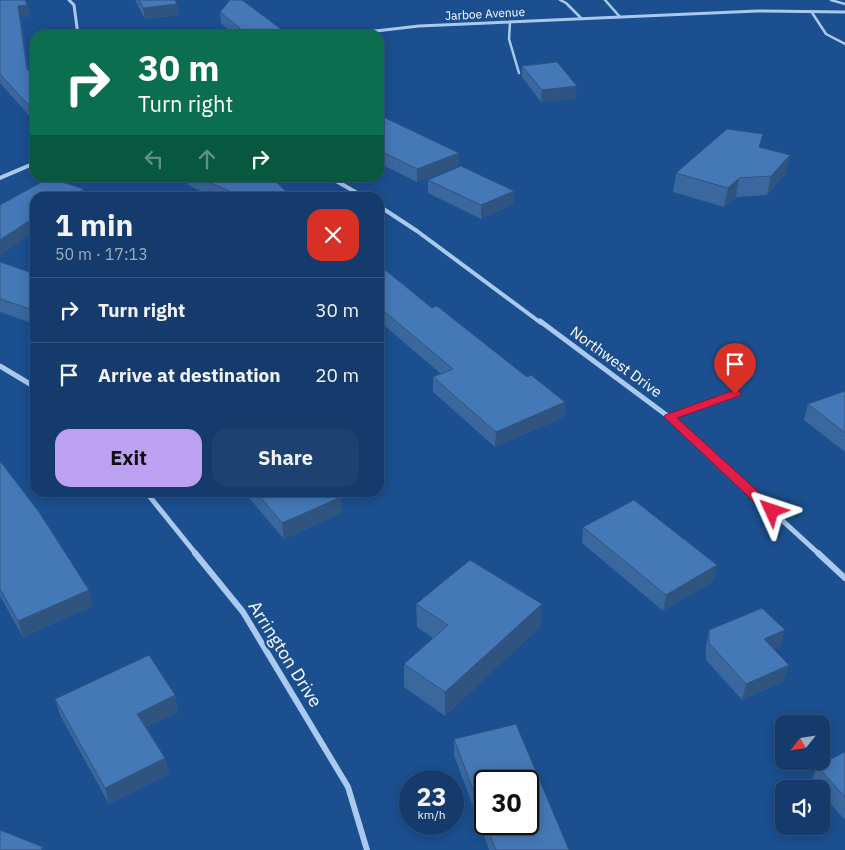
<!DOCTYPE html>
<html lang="en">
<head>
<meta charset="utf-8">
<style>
  :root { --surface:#143b6b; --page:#1d4271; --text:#f1f3f6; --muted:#9dadc1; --line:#33557e; --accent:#bca0f2 }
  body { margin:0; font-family:"IBM Plex Sans",sans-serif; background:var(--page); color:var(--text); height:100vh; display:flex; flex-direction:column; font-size:19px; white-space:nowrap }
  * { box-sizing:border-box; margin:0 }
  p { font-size:16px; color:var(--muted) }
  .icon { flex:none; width:28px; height:28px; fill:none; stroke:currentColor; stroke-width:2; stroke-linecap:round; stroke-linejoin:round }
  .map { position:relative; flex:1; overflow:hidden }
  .side { position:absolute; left:30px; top:192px; width:354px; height:305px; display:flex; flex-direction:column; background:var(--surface); border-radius:15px; box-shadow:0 2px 12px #0003,0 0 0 1px var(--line) }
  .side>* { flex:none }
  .top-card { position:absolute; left:30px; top:30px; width:354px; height:152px; border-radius:15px; box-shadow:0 2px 12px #0003,0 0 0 1px var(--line); background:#0b6e4f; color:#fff; overflow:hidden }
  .needle { width:32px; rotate:240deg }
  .buttons { position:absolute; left:775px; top:715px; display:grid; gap:10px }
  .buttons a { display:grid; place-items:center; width:55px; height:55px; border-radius:10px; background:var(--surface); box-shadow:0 2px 12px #0003,0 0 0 1px var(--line); font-size:25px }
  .speed { position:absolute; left:399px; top:770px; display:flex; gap:10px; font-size:25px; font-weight:700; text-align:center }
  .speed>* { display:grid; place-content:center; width:65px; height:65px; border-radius:50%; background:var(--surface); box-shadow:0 2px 12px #0003,0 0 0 1px var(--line); line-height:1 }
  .speed small { font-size:12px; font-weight:400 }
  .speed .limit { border:2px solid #111; border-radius:8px; background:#fff; color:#111 }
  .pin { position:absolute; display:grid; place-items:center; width:42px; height:42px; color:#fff; margin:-51px -21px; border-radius:50% 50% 50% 0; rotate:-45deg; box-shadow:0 0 5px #0007 }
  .pin .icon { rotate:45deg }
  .me { position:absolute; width:55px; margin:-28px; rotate:312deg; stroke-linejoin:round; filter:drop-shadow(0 0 4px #0008) }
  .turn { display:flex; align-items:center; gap:18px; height:105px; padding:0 25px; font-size:22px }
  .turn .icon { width:65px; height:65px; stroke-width:2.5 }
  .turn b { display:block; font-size:35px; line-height:42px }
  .lanes { display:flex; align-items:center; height:48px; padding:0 25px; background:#0003; justify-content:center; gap:25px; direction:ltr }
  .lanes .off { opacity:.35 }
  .round { display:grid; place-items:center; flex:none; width:52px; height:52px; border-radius:15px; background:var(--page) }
  .head { display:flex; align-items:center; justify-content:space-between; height:85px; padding:0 25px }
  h1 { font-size:30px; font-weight:700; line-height:38px }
  .cta { display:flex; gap:10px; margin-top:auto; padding:10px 25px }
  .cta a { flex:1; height:58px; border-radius:15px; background:var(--accent); color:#111; font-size:20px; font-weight:700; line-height:58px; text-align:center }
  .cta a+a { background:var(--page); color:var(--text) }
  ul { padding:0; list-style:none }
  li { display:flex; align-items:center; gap:15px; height:65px; padding:0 25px; border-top:1px solid var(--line) }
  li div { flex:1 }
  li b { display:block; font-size:19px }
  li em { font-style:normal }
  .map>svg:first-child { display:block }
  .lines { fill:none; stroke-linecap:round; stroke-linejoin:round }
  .lane-far1 { stroke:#a9c9ee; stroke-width:2.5 }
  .lane { stroke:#a9c9ee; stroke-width:4 }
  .street-far3 { stroke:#a9c9ee; stroke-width:3 }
  .street-far2 { stroke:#a9c9ee; stroke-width:4 }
  .street-far1 { stroke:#a9c9ee; stroke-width:5 }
  .street { stroke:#a9c9ee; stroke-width:6 }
  .wall { fill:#3a679d; fill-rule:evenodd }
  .shaded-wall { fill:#305480 }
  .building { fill:#4478b7; stroke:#305480 }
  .route { fill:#e11d48; stroke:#92132f }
  .labels { text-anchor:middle; stroke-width:5; stroke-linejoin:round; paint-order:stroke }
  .far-street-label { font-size:12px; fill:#fff; stroke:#1b4f8f }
  .street-label { font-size:15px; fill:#fff; stroke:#1b4f8f }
  .near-street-label { font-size:18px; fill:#fff; stroke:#1b4f8f }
</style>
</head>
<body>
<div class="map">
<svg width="845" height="850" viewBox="0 0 845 850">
  <rect width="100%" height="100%" fill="#1b4f8f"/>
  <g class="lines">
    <!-- lane-far1 -->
    <g class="lane-far1">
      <path d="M560,0L566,3L581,18"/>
      <path d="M605,0L620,17"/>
      <path d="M831,0L845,4"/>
      <path d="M811,11L826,34L845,44"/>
      <path d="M510,22L509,39L519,73"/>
    </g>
    <!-- lane -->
    <path class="lane" d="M669,417L735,393"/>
    <!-- street-far3 -->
    <g class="street-far3">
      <path d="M69,0L74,5L78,35"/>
      <path d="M367,32L419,26L757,11L845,12"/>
    </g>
    <!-- street-far2 -->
    <g class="street-far2">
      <path d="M0,178L35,163"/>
      <path d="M331,178L366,198"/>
      <path d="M379,206L417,231L541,323"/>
    </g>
    <!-- street-far1 -->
    <g class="street-far1">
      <path d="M540,321L669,417L819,554"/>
      <path d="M0,366L35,387"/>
      <path d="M146,492L196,554"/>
    </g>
    <!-- street -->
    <g class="street">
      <path d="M195,553L243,612L348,787L367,850"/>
      <path d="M818,553L845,578"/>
    </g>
  </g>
  <!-- wall -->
  <g class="wall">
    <path d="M0,0L27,5L30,16L21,17L28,70L35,69V122L0,83Z"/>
    <path d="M135,0H175L177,4L179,15L145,19Z"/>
    <path d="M220,12L289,35H235L221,23Z"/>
    <path d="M522,66L576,98L541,102L522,77Z"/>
    <path d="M379,115L459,153L458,166L417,182L379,163Z"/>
    <path d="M760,148L786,173L767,195L736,197L724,207L673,192L676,173Z"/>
    <path d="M187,178H269L293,198H215L188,185Z"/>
    <path d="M428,180L514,191L513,204L481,219L428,193Z"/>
    <path d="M0,262L35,274L34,324L0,312Z"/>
    <path d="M379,265L432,308L527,377L565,402L564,417L495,447L433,392V377L441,374L379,321Z"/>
    <path d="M845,391V452L804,420L808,404Z"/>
    <path d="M0,461L93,606L23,637L0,596Z"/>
    <path d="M244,492H336L342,513L284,539Z"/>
    <path d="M583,527L714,581L663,611L582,543Z"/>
    <path d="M416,604L540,627L445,716L404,687V664L433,638L417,627Z"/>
    <path d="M709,630L781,646L774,649L784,681L742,700L706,660V646Z"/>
    <path d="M175,695L178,712L146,727L165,758L169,774L109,804L60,715L55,699Z"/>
    <path d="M454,739L569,850H489L454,755ZM485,781L528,824H485Z"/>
    <path d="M845,752V820L821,793V789H817L811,782L817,766Z"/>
  </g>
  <!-- shaded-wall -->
  <g class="shaded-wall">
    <path d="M177,4L179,15L145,19L143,8Z"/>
    <path d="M27,5L30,16L21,17L29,82L27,70L18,6Z"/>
    <path d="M577,86L576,98L541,102L542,90Z"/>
    <path d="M459,153L458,166L417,182V169Z"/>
    <path d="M790,155L786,173L767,195L771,176Z"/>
    <path d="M739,178L736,197L724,207L728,188Z"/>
    <path d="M84,189L85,198H68Z"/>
    <path d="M514,191L513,204L481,219V205Z"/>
    <path d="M35,217V232L0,256V240Z"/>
    <path d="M35,306V323L34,324L30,309Z"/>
    <path d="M565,402L564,417L495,447L496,432Z"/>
    <path d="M341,497L342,513L284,539L282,523Z"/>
    <path d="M717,565L714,581L663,611L666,595Z"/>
    <path d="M89,590L93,606L23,637L18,621Z"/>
    <path d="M542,604L540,627L445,716V692Z"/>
    <path d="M785,630L781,646L760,656L764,639Z"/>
    <path d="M789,665L784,681L742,700L746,684Z"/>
    <path d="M175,695L178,712L141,730L137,714Z"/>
    <path d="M165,758L169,774L109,804L105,788Z"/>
  </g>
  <!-- building -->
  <g class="building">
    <path d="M0,0H25L27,5L18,6L27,70L35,69V112L0,74Z"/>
    <path d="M139,0H175L177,4L143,8Z"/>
    <path d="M230,0H242L289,35H248L220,12Z"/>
    <path d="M557,62L577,86L542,90L522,66Z"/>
    <path d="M379,115L459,153L417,169L379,150Z"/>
    <path d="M727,129L763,134L759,147L790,155L771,176L739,178L728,188L676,173Z"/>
    <path d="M461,166L514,191L481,205L428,180Z"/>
    <path d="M49,178L84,189L68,198H35V217L0,240V205Z"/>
    <path d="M199,178H269L273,179L293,198H238L234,193Z"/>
    <path d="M0,262L35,274V306L30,309L0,299Z"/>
    <path d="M379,265L432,308L437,306L527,377L531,375L565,402L496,432L433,377L453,369L379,307Z"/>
    <path d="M845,391V433L808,404Z"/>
    <path d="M0,461L39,512L89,590L18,621L0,589Z"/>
    <path d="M256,492H336L341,497L282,523Z"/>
    <path d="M634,500L717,565L666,595L583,527Z"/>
    <path d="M470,560L542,604L445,692L404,664L448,625L416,604Z"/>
    <path d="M762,608L785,630L764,639L789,665L746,684L709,643V630Z"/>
    <path d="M149,655L175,695L137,714L165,758L105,788L55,699Z"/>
    <path d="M516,724L569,850H496L486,824H528V781H485V821L454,739Z"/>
    <path d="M845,752V797L817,766Z"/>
    <path d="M0,830L43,847L41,850H0Z"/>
  </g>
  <!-- route -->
  <path class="route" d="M735,390L739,391L741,394L739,396L677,418L776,508L778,511L776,514H767L664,417L665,415Z"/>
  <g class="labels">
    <!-- far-street labels -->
    <g class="far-street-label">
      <text transform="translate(485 14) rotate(-3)" y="4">Jarboe Avenue</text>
    </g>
    <!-- street labels -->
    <g class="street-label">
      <text transform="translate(616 362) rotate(36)" y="5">Northwest Drive</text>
    </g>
    <!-- near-street labels -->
    <g class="near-street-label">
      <text transform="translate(285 654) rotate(58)" y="6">Arrington Drive</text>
    </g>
  </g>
</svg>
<div class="buttons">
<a><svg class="needle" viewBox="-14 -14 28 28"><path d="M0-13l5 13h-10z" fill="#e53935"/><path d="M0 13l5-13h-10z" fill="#9dadc1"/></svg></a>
<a><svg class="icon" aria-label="sound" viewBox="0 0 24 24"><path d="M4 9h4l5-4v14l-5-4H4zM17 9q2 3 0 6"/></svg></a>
</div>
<div class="speed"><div>23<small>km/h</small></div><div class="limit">30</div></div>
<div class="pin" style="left:735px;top:394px;background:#d93025"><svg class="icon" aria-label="arrive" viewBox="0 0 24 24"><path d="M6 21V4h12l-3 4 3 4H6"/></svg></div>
<svg class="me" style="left:772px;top:511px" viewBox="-20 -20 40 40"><path d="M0-17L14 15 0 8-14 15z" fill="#e11d48" stroke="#fff" stroke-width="4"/></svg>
<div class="top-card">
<div class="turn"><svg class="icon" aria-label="right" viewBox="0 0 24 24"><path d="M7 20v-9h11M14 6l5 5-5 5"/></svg><div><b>30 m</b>Turn right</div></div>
<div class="lanes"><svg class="icon off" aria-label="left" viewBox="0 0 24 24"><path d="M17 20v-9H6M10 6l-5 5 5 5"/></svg><svg class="icon off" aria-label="ahead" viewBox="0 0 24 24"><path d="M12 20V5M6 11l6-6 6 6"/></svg><svg class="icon" aria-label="right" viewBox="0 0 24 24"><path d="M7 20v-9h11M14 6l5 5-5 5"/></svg></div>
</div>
<section class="side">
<div class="head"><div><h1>1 min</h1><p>50 m · 17:13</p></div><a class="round" style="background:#d93025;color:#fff"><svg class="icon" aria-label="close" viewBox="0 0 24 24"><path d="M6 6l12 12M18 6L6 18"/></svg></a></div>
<ul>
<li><svg class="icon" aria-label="right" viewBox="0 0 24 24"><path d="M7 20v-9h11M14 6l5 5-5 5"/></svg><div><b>Turn right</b></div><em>30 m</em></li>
<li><svg class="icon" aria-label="arrive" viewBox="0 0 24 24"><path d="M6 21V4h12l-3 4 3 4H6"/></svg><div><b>Arrive at destination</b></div><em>20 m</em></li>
</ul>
<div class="cta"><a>Exit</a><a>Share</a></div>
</section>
</div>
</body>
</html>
